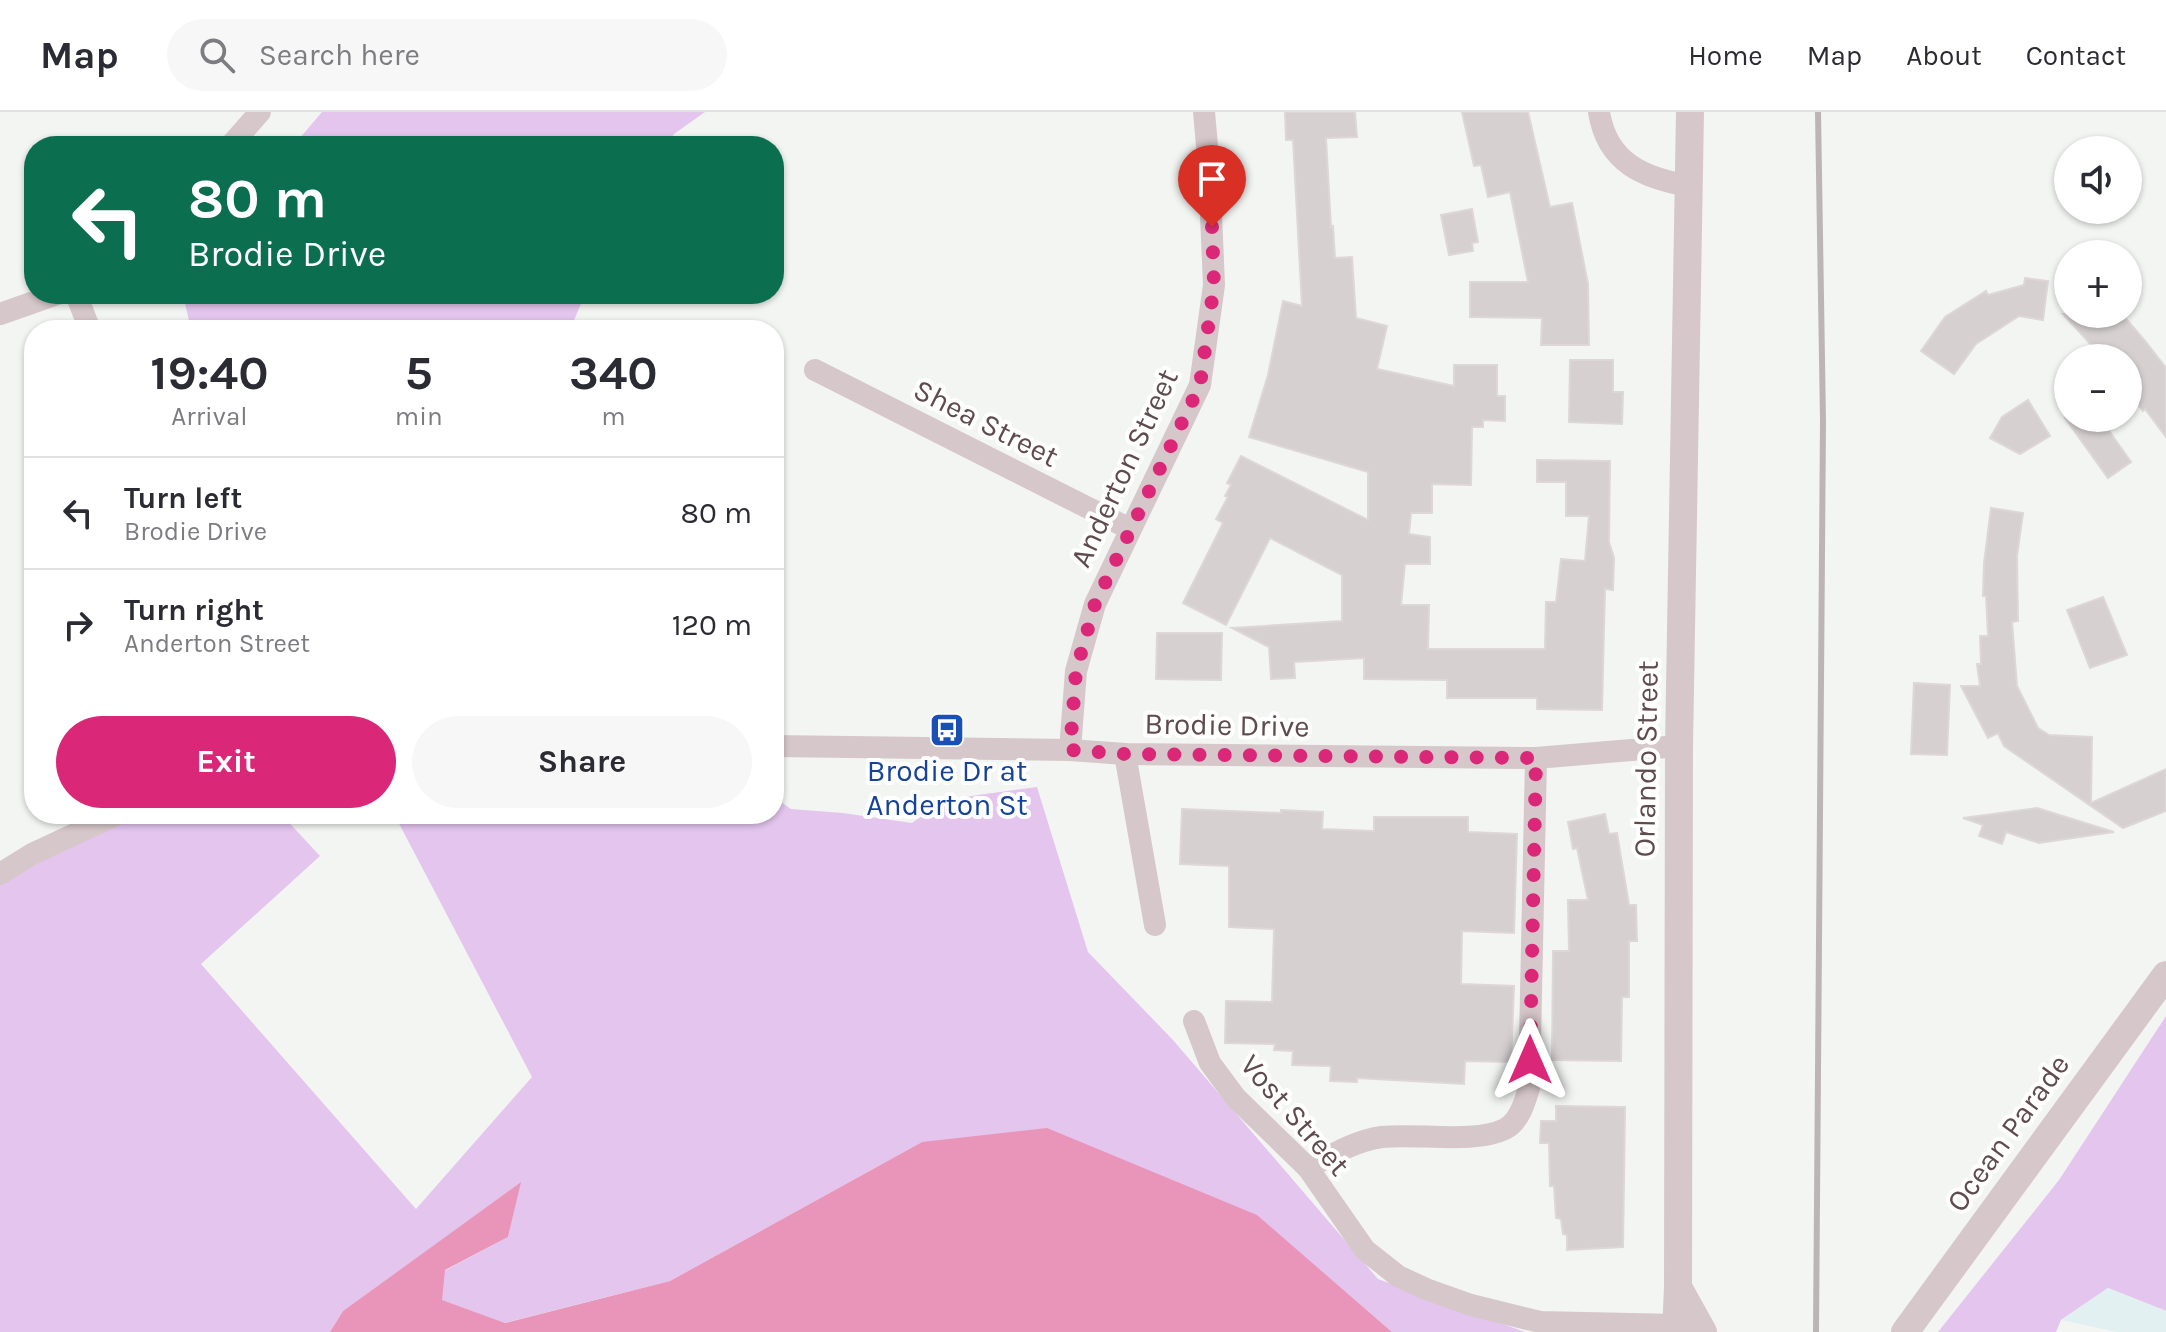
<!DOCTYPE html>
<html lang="en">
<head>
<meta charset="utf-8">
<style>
  :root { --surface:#fff; --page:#f7f7f7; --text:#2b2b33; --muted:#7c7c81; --line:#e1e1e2; --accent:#db2777 }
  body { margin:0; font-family:Karla,sans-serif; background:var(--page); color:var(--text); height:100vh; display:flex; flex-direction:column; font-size:30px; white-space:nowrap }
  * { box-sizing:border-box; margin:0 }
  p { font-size:26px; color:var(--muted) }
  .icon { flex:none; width:44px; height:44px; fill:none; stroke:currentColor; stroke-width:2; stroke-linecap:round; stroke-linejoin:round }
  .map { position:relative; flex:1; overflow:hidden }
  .side { position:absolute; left:24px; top:208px; width:760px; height:504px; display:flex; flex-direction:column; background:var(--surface); border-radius:32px; box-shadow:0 2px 6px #0004 }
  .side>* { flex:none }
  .hud { position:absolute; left:24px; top:24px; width:760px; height:168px; border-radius:32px; box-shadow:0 2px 6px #0004; background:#0b6e4f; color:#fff; overflow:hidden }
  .buttons { position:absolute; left:2054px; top:24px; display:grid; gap:16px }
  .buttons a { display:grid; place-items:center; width:88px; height:88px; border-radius:50%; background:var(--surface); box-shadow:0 2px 6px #0004; font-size:40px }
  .pin { position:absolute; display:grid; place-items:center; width:68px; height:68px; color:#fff; margin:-82px -34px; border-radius:50% 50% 50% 0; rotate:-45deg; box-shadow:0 0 8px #0007 }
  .pin .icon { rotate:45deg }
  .me { position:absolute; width:88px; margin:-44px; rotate:0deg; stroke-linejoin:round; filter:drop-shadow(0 0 6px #0008) }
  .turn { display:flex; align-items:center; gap:28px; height:168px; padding:0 32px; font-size:36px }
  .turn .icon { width:104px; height:104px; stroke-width:2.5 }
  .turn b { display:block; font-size:56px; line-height:68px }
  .eta { display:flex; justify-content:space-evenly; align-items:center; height:136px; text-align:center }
  .eta b { font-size:48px; font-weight:700; line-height:56px }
  .primary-button { display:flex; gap:16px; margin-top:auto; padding:16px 32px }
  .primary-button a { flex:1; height:92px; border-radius:48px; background:var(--accent); color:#fff; font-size:32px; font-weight:700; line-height:92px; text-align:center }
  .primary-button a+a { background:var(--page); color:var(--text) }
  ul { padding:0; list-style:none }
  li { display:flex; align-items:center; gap:24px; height:112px; padding:0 32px; border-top:2px solid var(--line) }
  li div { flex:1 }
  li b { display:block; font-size:30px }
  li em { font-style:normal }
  header { display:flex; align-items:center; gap:48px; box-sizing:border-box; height:112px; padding:0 40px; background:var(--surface); border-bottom:2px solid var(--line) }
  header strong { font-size:38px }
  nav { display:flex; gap:44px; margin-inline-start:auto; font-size:28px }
  .search { width:560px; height:72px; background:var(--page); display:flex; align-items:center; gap:20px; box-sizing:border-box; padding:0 28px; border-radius:44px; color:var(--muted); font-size:30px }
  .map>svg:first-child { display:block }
  .green { fill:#e4c5ee }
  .sand { fill:#e2f0f1 }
  .water { fill:#e995b9 }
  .building { fill:#d6d0d1; stroke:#ddd7d7; stroke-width:2 }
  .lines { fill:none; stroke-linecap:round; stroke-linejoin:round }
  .minor { stroke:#d6c7ca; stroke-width:22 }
  .tertiary { stroke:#d6c7ca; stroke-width:28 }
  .rail { stroke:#bcb5b5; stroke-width:6 }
  .route { stroke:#db2777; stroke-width:14; stroke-dasharray:0 25.2 }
  .labels { text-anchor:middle; stroke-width:8; stroke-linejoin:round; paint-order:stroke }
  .street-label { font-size:30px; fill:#5f4b4e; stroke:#fff }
  .transit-label { font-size:30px; fill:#164399; stroke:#fff }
</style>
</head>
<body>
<header>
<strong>Map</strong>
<div class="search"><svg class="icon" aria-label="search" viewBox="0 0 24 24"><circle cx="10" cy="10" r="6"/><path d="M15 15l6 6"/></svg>Search here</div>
<nav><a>Home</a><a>Map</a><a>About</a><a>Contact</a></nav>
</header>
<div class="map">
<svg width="2166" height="1220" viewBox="0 0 2166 1220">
  <rect width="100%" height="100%" fill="#f3f5f3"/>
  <!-- green -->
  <g class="green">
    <path d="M322,0H705L674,22L666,34H293Z"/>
    <path d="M183,182H585L570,218H191Z"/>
    <path d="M1037,675L1088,840L1173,928L1378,1167L1525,1220H1392L1256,1103L922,1030L670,1169L504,1211L441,1188L444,1159L508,1125L520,1071L343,1199L330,1220H0V762L118,702H281L320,744L201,852L416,1097L532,965L394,702H774V685L791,697L843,701L912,711L942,688Z"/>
    <path d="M2166,904V1199L2108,1176L2061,1208L2056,1220H1938L2059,1068Z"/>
  </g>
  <!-- sand -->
  <path class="sand" d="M2108,1176L2166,1199V1220H2117L2061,1208Z"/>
  <!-- water -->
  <path class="water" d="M1047,1016L1257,1103L1392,1220H330L343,1199L521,1070L508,1125L445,1158L442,1188L505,1211L670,1169L922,1030Z"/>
  <!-- building -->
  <g class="building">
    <path d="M1285,0H1355L1357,25L1326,26L1331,115L1333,114L1335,146L1352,145L1356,206L1387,214L1377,257L1454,274V253H1497V284H1505V309L1483,308V315H1472L1471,373L1432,372V401H1411L1409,422L1430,425V452H1405L1401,493H1429L1428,537H1545L1546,490H1556L1561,447L1585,449L1589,404H1566V370H1537V348L1610,349L1609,430L1614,446L1613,478L1605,477L1602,598L1537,597V586H1447V568L1364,567V546L1294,550L1295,566L1271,567L1269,535L1232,516L1342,509V463L1270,426L1226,513L1183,491L1223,411L1216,407L1228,385L1225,384L1231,373L1227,371L1241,344L1368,408V360L1249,325L1268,263L1283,189L1302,194L1293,28H1286Z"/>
    <path d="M1462,0H1528L1550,95L1572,91L1588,172L1589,233H1541L1542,206L1470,205V170H1528L1510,80L1488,85L1481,53L1474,54Z"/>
    <path d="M1472,97L1478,130L1472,131L1473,139L1449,143L1441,103Z"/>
    <path d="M2025,166L2048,169L2043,208L2019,204L1976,232L1954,262L1921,239L1945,205L1986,179L1988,183L2024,173Z"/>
    <path d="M2063,202H2122L2145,229L2166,256V325L2145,297L2143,299L2128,281V246H2103Z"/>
    <path d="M1570,248H1613V280H1623L1622,312L1569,310Z"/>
    <path d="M2028,288L2050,324L2020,342L1990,326L2002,305Z"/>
    <path d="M2065,306H2100L2131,350L2108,366Z"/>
    <path d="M1991,396L2023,401L2017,444L2018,509L2012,510L2017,574L2038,616L2049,623L2092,625L2091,691L2166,657V699L2123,716L2004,634L1998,621L1988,626L1961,574H1980L1977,552H1981L1980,524H1988L1986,484H1983L1984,451Z"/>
    <path d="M2103,485L2127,543L2090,556L2067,498Z"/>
    <path d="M1157,521H1222L1221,568L1156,567Z"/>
    <path d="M1914,571L1950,573L1947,643L1911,642Z"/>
    <path d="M2037,696L2114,720L2039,731L2006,720L2002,732L1979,724L1983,713L1963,706Z"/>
    <path d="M1182,697L1281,701V698L1323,700L1322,717L1374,719V705H1468V720L1517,722L1514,821L1462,819L1461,872L1514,874L1511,950L1465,949L1464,972L1357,966V970L1330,969L1331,954L1292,953L1293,939L1274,938L1275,932L1225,931L1226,889L1272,890L1274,817L1229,815V754L1180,752Z"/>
    <path d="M1605,702L1609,722L1617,721L1629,793H1636L1637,829H1629V885H1622L1621,949L1552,948L1553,839H1569L1568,788H1588L1577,736L1573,737L1568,710Z"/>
    <path d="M1556,994L1625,995L1623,1135L1567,1138V1123L1563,1122L1561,1107L1556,1106L1554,1074H1550L1549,1031H1540L1541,1009H1556Z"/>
  </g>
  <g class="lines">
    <!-- minor -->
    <g class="minor">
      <path d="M1599,0C1607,51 1644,66 1689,74"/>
      <path d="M230,34L260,0"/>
      <path d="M76,182L90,218"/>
      <path d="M0,202L57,182"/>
      <path d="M815,258L1130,417"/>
      <path d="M774,634L1070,638L1125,642L1536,646L1679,634"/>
      <path d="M1070,638L1076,559L1095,492L1200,273L1214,173L1209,56L1204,0"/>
      <path d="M1125,642L1155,813"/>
      <path d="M0,762L32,742L118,702"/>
      <path d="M1194,909L1210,951L1236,986L1308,1056L1365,1138L1398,1164L1426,1177L1471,1193L1540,1210L1676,1213"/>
      <path d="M1308,1056C1332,1043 1354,1029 1382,1025C1416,1021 1475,1032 1505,1017C1519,1010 1525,990 1529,976L1536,646"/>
    </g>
    <!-- tertiary -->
    <g class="tertiary">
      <path d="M1678,1175L1703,1220"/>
      <path d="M1676,1220L1678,1175L1679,634L1690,0"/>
      <path d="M1905,1220L2166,863"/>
    </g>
    <!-- rail -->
    <path class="rail" d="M1816,1220L1823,309L1818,0"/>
  </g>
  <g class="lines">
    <!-- route -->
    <path class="route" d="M1212,115L1214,173L1200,273L1095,492L1076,559L1070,638L1125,642L1536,646L1530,948"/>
  </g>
  <!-- icons -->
  <defs>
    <g id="bus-square" transform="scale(1.8)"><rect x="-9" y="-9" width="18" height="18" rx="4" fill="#1a4fb4" stroke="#fff"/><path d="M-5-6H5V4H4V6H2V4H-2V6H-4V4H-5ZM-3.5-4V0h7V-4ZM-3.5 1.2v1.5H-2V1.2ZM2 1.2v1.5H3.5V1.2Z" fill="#fff"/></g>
  </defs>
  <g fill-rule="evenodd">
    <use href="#bus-square" x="947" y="618"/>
  </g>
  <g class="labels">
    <!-- street labels -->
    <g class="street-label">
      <text transform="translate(986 311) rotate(27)" y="10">Shea Street</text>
      <text transform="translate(1124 356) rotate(-65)" y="10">Anderton Street</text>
      <text transform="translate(1227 613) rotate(1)" y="10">Brodie Drive</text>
      <text transform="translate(1646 647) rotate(-89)" y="10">Orlando Street</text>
      <text transform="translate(1295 1003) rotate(49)" y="10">Vost Street</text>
      <text transform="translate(2008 1021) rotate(-54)" y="10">Ocean Parade</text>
    </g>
    <!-- transit labels -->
    <g class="transit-label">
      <text x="947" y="669">Brodie Dr at<tspan x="947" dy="34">Anderton St</tspan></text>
    </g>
  </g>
</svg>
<div class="buttons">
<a><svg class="icon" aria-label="sound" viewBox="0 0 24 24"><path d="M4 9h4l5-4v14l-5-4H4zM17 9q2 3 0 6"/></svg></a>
<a>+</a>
<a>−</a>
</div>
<div class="pin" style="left:1212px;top:115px;background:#d93025"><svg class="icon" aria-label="arrive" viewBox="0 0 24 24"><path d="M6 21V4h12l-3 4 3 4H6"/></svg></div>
<svg class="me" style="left:1530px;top:948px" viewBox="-20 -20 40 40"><path d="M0-17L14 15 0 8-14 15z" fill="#db2777" stroke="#fff" stroke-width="4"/></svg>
<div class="hud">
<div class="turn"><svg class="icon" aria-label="left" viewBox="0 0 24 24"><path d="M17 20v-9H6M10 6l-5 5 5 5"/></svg><div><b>80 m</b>Brodie Drive</div></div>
</div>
<section class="side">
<div class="eta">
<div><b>19:40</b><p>Arrival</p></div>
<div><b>5</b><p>min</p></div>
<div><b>340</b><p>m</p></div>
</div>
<ul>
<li><svg class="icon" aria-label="left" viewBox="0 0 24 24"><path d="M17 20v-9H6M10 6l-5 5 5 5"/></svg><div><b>Turn left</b><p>Brodie Drive</p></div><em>80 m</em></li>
<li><svg class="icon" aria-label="right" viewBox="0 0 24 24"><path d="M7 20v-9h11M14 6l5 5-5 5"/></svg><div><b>Turn right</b><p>Anderton Street</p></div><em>120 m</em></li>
</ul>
<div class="primary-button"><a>Exit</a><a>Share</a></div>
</section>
</div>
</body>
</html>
